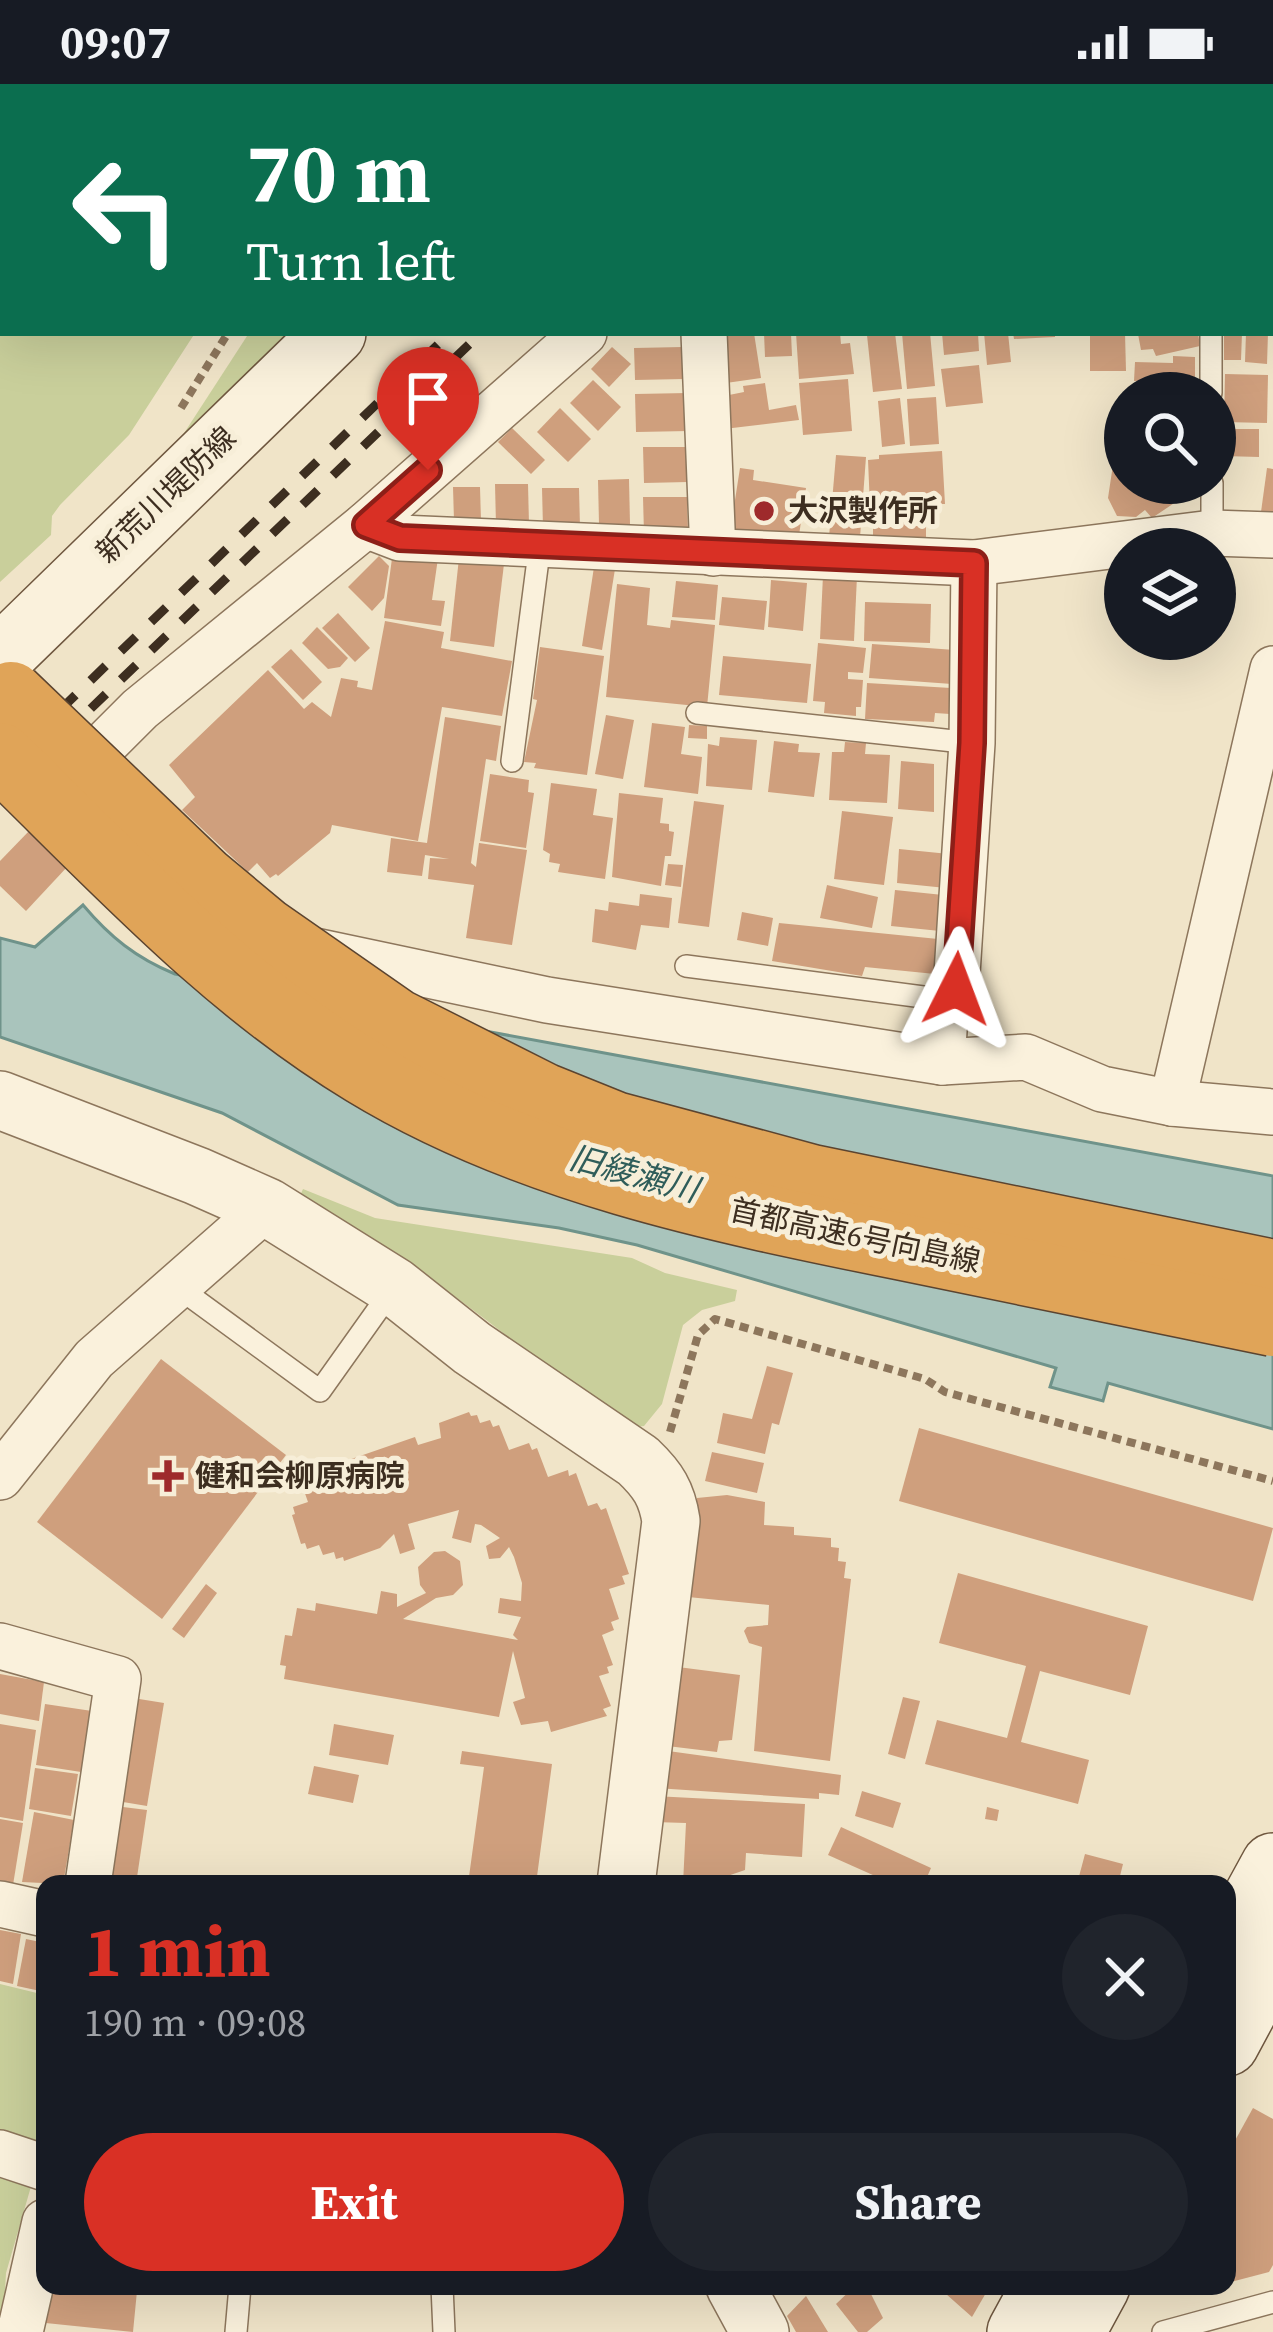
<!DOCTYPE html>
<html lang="en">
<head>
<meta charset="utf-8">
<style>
  :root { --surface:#171b24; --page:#20242c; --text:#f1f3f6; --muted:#9ea1a6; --accent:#d93025 }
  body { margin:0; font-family:"Source Serif 4","Noto Sans JP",serif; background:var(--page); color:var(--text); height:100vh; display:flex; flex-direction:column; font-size:45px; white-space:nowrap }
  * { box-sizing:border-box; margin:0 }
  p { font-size:39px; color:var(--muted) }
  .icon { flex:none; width:66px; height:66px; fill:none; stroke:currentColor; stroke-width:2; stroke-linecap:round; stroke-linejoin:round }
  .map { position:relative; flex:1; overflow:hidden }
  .sheet { position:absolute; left:36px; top:1791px; width:1200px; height:420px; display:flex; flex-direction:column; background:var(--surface); border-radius:24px; box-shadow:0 12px 48px #0002 }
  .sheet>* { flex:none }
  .guide { position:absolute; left:0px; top:0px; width:1275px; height:252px; box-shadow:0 12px 48px #0002; background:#0b6e4f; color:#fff; overflow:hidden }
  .tools { position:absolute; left:1104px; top:288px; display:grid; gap:24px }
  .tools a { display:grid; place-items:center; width:132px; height:132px; border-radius:50%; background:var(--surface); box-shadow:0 12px 48px #0002; font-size:60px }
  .pin { position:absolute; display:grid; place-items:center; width:102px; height:102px; color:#fff; margin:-123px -51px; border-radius:50% 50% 50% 0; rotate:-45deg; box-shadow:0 0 12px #0007 }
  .pin .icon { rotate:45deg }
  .me { position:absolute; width:132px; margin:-66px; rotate:3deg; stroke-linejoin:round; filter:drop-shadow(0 0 9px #0008) }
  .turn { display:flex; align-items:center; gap:42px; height:252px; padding:0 48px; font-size:54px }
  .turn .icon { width:156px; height:156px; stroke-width:2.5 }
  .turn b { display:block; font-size:84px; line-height:102px }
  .round { display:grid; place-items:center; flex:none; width:126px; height:126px; border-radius:63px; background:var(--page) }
  .summary { display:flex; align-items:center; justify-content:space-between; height:204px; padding:0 48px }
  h1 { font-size:72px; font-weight:700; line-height:90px; color:var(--accent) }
  .action { display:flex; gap:24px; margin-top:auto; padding:24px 48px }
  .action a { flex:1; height:138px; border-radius:72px; background:var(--accent); color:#fff; font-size:48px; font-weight:700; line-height:138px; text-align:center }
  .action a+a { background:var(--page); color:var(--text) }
  .status { display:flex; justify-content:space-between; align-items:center; height:84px; padding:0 60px; background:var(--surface); direction:ltr }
  .status svg { height:33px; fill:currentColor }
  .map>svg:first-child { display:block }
  .green { fill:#c9cf9b }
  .water { fill:#a9c4bc; stroke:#6f938a; stroke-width:3 }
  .building { fill:#cf9f7d }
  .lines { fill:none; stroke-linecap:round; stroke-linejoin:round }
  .service-casing { stroke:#8d765c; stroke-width:24 }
  .minor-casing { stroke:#8d765c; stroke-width:48 }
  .tertiary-casing { stroke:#8d765c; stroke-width:60 }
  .secondary-casing { stroke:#6f573f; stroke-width:66 }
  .path { stroke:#8d765c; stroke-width:8; stroke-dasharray:9 6; stroke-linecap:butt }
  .service { stroke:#faf1dc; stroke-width:21 }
  .minor { stroke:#faf1dc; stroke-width:45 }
  .tertiary { stroke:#faf1dc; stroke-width:57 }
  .secondary { stroke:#faf1dc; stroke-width:63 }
  .rail { stroke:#3d2e20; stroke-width:9; stroke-dasharray:21 21; stroke-linecap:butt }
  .motorway-bridge-casing { stroke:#5b4430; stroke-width:69; stroke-linecap:butt }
  .motorway-bridge { stroke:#e0a458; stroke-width:66 }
  .route-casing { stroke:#8d1f18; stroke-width:30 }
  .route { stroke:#d93025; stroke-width:21 }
  .poi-dot { fill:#9e2a2b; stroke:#f7eed8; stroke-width:4.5 }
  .labels { text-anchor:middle; stroke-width:10; stroke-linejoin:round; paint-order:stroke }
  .street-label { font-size:30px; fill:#3d2e20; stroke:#f7eed8 }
  .poi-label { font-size:30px; font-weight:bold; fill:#3d2e20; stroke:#f7eed8; text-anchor:start }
  .water-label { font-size:33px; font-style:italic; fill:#2f5d5a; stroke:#f7eed8 }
</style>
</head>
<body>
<div class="status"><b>09:07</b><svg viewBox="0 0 49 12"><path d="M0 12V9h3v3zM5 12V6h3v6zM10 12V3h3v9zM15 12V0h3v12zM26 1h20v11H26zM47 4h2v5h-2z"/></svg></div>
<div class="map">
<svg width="1273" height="2248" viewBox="0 0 1273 2248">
  <rect width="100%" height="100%" fill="#f0e4c8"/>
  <!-- green -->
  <g class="green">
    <path d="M0,0H359L3,3V249H195L129,351L60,421L52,432L51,451L0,498Z"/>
    <path d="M249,249H301L164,380Z"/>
    <path d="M303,1105L375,1134L632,1174L665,1189L737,1206L735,1217L702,1226L683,1241L662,1320L644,1342L625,1344C520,1264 417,1174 299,1114Z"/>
    <path d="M0,1900L45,1911V2061L0,2048Z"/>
    <path d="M0,2078L32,2099L6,2189L4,2226L0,2230Z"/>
  </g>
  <!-- water -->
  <path class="water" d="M83,821C110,853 136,874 175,890L1273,1092V1345L1108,1299L1103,1317L1050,1303L1056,1284L637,1161L559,1144L398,1121L222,1029L0,953V854L35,863Z"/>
  <!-- building -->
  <g class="building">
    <path d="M719,249H754L761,294L726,299Z"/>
    <path d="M764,249H791L792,272L765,273Z"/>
    <path d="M796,249H840L841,260L850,259L854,290L799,295Z"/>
    <path d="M895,249L902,305L873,308L867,251Z"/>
    <path d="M902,249H930L935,302L907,305Z"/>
    <path d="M942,249H978L979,267L944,271Z"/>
    <path d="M984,249H1008L1011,278L987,281Z"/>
    <path d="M1013,249H1055V253L1014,255Z"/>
    <path d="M1090,249H1125L1126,287H1090Z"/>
    <path d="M1198,249L1200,262L1156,272L1153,265L1141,266L1138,250Z"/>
    <path d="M1224,249H1242L1241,276H1224Z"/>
    <path d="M1246,249H1268L1267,280L1245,278Z"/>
    <path d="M612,263L631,280L609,303L591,285Z"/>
    <path d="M683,263L684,295L635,296L634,264Z"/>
    <path d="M1173,272L1195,273V298L1134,297L1135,278L1173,279Z"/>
    <path d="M979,281L983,319L946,323L941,285Z"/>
    <path d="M1225,290L1268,291L1267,339L1224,338Z"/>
    <path d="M848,295L852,347L803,351L799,299Z"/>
    <path d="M593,296L621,323L598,347L570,319Z"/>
    <path d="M765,299L769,326L796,321L799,336L724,345L719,313L744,308L743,302Z"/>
    <path d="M688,309L689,347L636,348L635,310Z"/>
    <path d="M936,313L939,360L910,362L907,315Z"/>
    <path d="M900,314L905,360L882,363L878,317Z"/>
    <path d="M560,324L591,355L568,378L537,348Z"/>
    <path d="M512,344L545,376L531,390L498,358Z"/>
    <path d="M1224,345H1259V373L1223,372Z"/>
    <path d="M1125,359V399H1196L1198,403L1152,434L1145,426L1136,433L1117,432L1108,414L1114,374L1124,368L1120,362Z"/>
    <path d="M643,363H687L688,398L644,399Z"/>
    <path d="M942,367L945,420H941V427L930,428L929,420L870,423L868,376L879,375V371Z"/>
    <path d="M836,371L866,373L859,467L828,465Z"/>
    <path d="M740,384L754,386L753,396L806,404L798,458L730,448Z"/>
    <path d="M1267,384L1273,385V429L1261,428Z"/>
    <path d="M629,395L630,440H599L598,396Z"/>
    <path d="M495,400H528L529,440L496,441Z"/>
    <path d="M453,403H480L481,437H454Z"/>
    <path d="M542,404H579L580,443L543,444Z"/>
    <path d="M643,413H687L688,449L644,450Z"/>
    <path d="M873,426H926V464L873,465Z"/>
    <path d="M393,467L438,474L432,516L445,517L441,542L384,534Z"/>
    <path d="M379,472L389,482L384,514L372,527L348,503Z"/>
    <path d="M459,474L504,480L494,563L450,557Z"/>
    <path d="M594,483L615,485L602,566L582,562Z"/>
    <path d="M823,491L857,492L854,557L820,555Z"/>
    <path d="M771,496L807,499L803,547L768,543Z"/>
    <path d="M676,497L718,501L715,536L672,533Z"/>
    <path d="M617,500L650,504L647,541L670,544L671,536L715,541L707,623L606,613Z"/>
    <path d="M722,513L767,517L764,546L719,541Z"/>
    <path d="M865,518L931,520L930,559L864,557Z"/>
    <path d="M338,529L370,564L355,578L322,544Z"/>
    <path d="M385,537L444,548L441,564L512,577L502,632L442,623L418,757L332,741L330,749L278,792L276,790L270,794L257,779L248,788L182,726L195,713L169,681L268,586L304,625L312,618L331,633L341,594L358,597L357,603L372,606Z"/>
    <path d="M317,543L348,574L340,583L328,585L302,559Z"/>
    <path d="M818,559L866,564L863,589L848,588V595L863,596L861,623H856V632L824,629L825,618L813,617Z"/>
    <path d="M872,560L955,566L952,600L869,594Z"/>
    <path d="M540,563L604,572L587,691L534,684L536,679L524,678L537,616L533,615Z"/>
    <path d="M291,565L322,598L303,616L271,583Z"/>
    <path d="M723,572L811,580L807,619L719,611Z"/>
    <path d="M867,599L951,604L950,630L935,629L934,638L865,635Z"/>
    <path d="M606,631L634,636L623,695L595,690Z"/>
    <path d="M445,633L501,642L496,677L486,675L471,779L476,783L479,759L527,766L512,861L466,854L474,801L428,795L430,774L449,775L425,771L422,792L387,788L391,754L427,759Z"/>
    <path d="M652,639L685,643L681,670L702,673L698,710L644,703Z"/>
    <path d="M689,641L707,642V655L688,654Z"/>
    <path d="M720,653L757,656L752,706L706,702L708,660L719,662Z"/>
    <path d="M774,657L799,660L798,668L820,669L814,713L768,708Z"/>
    <path d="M845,658L866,659L865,670L890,671L887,719L829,716L832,668H844Z"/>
    <path d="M901,677L934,680V728L898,725Z"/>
    <path d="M490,690L529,696L528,708L534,709L526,764L480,757Z"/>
    <path d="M551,699L597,705L593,731L613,734L605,795L558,788L560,780L549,778L550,770L543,766Z"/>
    <path d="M619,709L663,714L660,739L669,740V747L674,748L671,772H665L661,802L612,793Z"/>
    <path d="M694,717L724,721L709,843L678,839Z"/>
    <path d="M842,727L893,733L884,801L834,795Z"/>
    <path d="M30,746L68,782L26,827L0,802V777Z"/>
    <path d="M899,765L949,770L946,804L897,799Z"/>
    <path d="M668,780L683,781L681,803L665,801Z"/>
    <path d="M827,801L878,813L872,844L820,834Z"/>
    <path d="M895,806L943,811L940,847L891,842Z"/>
    <path d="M640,810L672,814L669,844L641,841L636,866L592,858L595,825L608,827L609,818L639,822Z"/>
    <path d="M742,828L773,834L768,862L737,856Z"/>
    <path d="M779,839L948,856L945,891L865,883L862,892L772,877Z"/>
    <path d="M161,1275L286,1371L162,1535L37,1438Z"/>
    <path d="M767,1282L793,1289L779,1341L772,1339L765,1370L717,1359L723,1329L752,1335Z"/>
    <path d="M469,1328L471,1332L477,1331L480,1339L490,1336L493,1343L499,1341L509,1366L529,1359L532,1366L537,1364L548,1393L568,1386L569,1392L576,1389L588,1422L597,1419L601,1426L606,1424L629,1490L622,1492L625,1500L609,1505L619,1535L611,1538L614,1546L602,1551L613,1581L607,1583L609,1589L599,1592L611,1622L603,1625L607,1632L551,1648L548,1637L521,1641L513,1618L525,1614L513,1567L499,1633L284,1595L286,1582L280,1581L285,1551L292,1552L297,1524L315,1527L316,1519L377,1530L381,1507L397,1510V1523L426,1509L420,1501L418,1483L434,1468L445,1467L460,1477L463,1501L453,1511L436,1514L403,1535L518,1556L513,1551L521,1533L498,1529L500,1514L521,1517L522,1499L514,1473L509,1463L500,1474L489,1475L486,1462L500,1454L481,1441L475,1440L471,1459L452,1454L459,1426L408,1440L415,1465L400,1470L394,1450L380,1464L344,1477L343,1473L336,1475L334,1468L323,1471L319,1461L307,1465L305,1459L301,1460L292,1431L295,1430L293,1423L308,1418L302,1401L308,1399L305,1391L415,1353L418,1361L441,1354L439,1339Z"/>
    <path d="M919,1344L1273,1444L1253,1517L899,1417Z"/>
    <path d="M712,1368L764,1379L757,1409L705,1397Z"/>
    <path d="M727,1411L765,1418L764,1441L794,1443V1451L831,1454V1463L839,1464L838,1477L846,1478L844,1494L851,1495L830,1677L754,1667L762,1563L749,1559L744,1547L747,1543L768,1541L769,1521L688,1513L697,1414Z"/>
    <path d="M958,1489L1148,1542L1130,1611L1040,1587L1021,1658L1089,1676L1078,1720L925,1680L937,1636L1007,1654L1026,1582L939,1559Z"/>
    <path d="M206,1500L217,1509L184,1554L172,1545Z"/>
    <path d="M678,1583L740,1591L732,1656L719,1657L717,1668L659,1661Z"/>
    <path d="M0,1590L44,1598L39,1637L0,1630Z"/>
    <path d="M903,1613L920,1617L905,1675L888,1670Z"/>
    <path d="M133,1614L164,1619L147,1722L117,1717Z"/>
    <path d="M45,1620L92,1627L90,1685L81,1683V1688L36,1681Z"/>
    <path d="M0,1640L36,1646L23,1737L0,1733Z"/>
    <path d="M334,1640L394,1651L388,1681L329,1671Z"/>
    <path d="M661,1666L841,1691L839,1711L819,1709V1715L656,1704Z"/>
    <path d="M462,1667L552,1680L536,1800H468L484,1683L460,1680Z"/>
    <path d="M314,1682L359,1691L353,1719L308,1710Z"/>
    <path d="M35,1684L78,1690L71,1732L29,1725Z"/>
    <path d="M862,1707L901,1719L893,1744L855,1732Z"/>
    <path d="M654,1712L805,1720L802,1773L746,1769L745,1786L704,1800H683L686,1739L654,1738Z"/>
    <path d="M115,1722L147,1726L136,1800H104Z"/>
    <path d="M987,1723L999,1726L997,1737L985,1735Z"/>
    <path d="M34,1728L74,1736L63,1800L22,1798Z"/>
    <path d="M0,1735L23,1739L13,1801L0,1798Z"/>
    <path d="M841,1743L931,1784L924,1800H893L828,1771Z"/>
    <path d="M1085,1770L1123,1780L1118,1800H1077Z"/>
    <path d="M0,1846L21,1850L13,1900L0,1897Z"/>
    <path d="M26,1855L45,1859V1908L17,1902Z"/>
    <path d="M1253,2024L1273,2035V2181L1269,2188L1227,2199V2071Z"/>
    <path d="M41,2202H141L137,2207L133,2248L36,2238Z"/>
    <path d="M855,2202H867L883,2234L867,2248H858L836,2220Z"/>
    <path d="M937,2202H990L972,2233Z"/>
    <path d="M1169,2202H1211L1212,2203L1184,2211Z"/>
    <path d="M806,2212L828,2248H796L787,2232Z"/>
  </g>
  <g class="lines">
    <!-- service casing -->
    <g class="service-casing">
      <g id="service">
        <path d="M901,0V3"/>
        <path d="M1026,0L1027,3"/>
        <path d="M1103,0V3"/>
        <path d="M1272,132H1273"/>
        <path d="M1211,249V309"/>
        <path d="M1212,399V449"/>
        <path d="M697,629L972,659"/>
        <path d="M512,677L540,460"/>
        <path d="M686,882L946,916"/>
        <path d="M175,1201L320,1307L394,1203"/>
        <path d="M442,2202L444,2248"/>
        <path d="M236,2248L240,2202"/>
        <path d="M1163,2248L1273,2218"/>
      </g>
    </g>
    <!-- minor casing -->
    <g class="minor-casing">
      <g id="minor">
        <path d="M835,3L838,0"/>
        <path d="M704,249L713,469"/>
        <path d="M366,441L400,454L974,479L1212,449L1273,451"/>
        <path d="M65,700L140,625L366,441L584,249"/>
        <path d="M310,866L547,916L942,978L1026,973L1102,1005L1172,1019L1273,1028"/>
        <path d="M942,978L946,916L956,905L972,659L974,479"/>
        <path d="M1172,1019L1273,585"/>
        <path d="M0,1393L94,1275L267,1123"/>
        <path d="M0,1562L118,1595L88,1800"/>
        <path d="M0,1820L45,1830"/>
        <path d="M0,2069L45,2084"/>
        <path d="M20,2248L45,2138"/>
      </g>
    </g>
    <!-- tertiary casing -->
    <g class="tertiary-casing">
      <g id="tertiary">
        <path d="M0,1016L197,1092L267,1123L395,1203L472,1264L638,1377C658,1396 667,1410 671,1437L626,1800"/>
        <path d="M735,2202L760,2248"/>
      </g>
    </g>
    <!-- secondary casing -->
    <g class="secondary-casing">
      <g id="secondary">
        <path d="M591,3L594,0"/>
        <path d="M0,574L334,249"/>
        <path d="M1227,1865L1273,1781"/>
        <path d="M1227,1960L1273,1874"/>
        <path d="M1019,2248L1044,2202"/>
        <path d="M1073,2248L1098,2202"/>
      </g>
    </g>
    <!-- path -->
    <g class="path">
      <path d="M388,3L391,0"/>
      <path d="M181,324L228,249"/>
      <path d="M670,1348L698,1251L715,1235L925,1295L945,1308L1273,1397"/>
    </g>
    <!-- service -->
    <use href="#service" class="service"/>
    <!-- minor -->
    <use href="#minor" class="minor"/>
    <!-- tertiary -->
    <use href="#tertiary" class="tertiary"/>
    <!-- secondary -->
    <use href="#secondary" class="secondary"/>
    <!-- rail -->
    <g class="rail">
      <path d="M704,3L707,0"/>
      <path d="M736,3L739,0"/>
      <path d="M0,684L450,249"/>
      <path d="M0,712L481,249"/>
    </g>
    <!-- motorway-bridge casing -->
    <g class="motorway-bridge-casing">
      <g id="motorway-bridge">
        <path d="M11,611L203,795L264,846L396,938L543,1012L615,1041L812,1094L1273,1189"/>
        <path d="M0,672C115,784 225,904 364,988C525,1086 716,1125 898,1162C1023,1188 1148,1213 1273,1239"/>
      </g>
    </g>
    <!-- motorway-bridge -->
    <use href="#motorway-bridge" class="motorway-bridge"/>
  </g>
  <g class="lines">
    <!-- route casing -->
    <g class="route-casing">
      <path id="route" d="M428,386L366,441L400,454L974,479L972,659L956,905"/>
    </g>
    <!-- route -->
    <use href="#route" class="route"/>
  </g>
  <!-- markers -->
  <g class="poi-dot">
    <circle cx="764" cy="427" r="12"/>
    <path d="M162 1374h12v12h12v12h-12v12h-12v-12h-12v-12h12z"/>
  </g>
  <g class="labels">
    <!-- street labels -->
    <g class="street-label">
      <text transform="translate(166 411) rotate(-44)" y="10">新荒川堤防線</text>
      <text transform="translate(855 1152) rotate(12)" y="10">首都高速6号向島線</text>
    </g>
    <!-- poi labels -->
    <g class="poi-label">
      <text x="788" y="437">大沢製作所</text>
      <text x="195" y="1402">健和会柳原病院</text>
    </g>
    <!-- water labels -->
    <g class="water-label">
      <text transform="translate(634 1089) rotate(15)" y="12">旧綾瀬川</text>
    </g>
  </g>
</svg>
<div class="tools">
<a><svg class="icon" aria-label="search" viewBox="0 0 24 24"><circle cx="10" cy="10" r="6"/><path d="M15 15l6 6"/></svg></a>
<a><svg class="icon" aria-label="layers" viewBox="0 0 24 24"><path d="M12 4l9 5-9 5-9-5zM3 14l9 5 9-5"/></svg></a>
</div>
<div class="pin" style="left:428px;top:386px;background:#d93025"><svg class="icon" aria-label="arrive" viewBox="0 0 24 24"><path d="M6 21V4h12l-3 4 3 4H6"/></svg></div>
<svg class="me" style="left:956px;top:905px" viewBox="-20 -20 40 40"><path d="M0-17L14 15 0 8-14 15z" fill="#d93025" stroke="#fff" stroke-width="4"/></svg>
<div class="guide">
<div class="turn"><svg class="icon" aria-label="left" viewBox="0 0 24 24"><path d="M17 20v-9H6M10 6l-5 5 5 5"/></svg><div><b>70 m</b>Turn left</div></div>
</div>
<section class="sheet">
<div class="summary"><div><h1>1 min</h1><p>190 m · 09:08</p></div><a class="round"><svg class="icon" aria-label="close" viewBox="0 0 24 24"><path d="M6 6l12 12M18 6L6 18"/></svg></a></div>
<div class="action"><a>Exit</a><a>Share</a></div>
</section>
</div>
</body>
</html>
